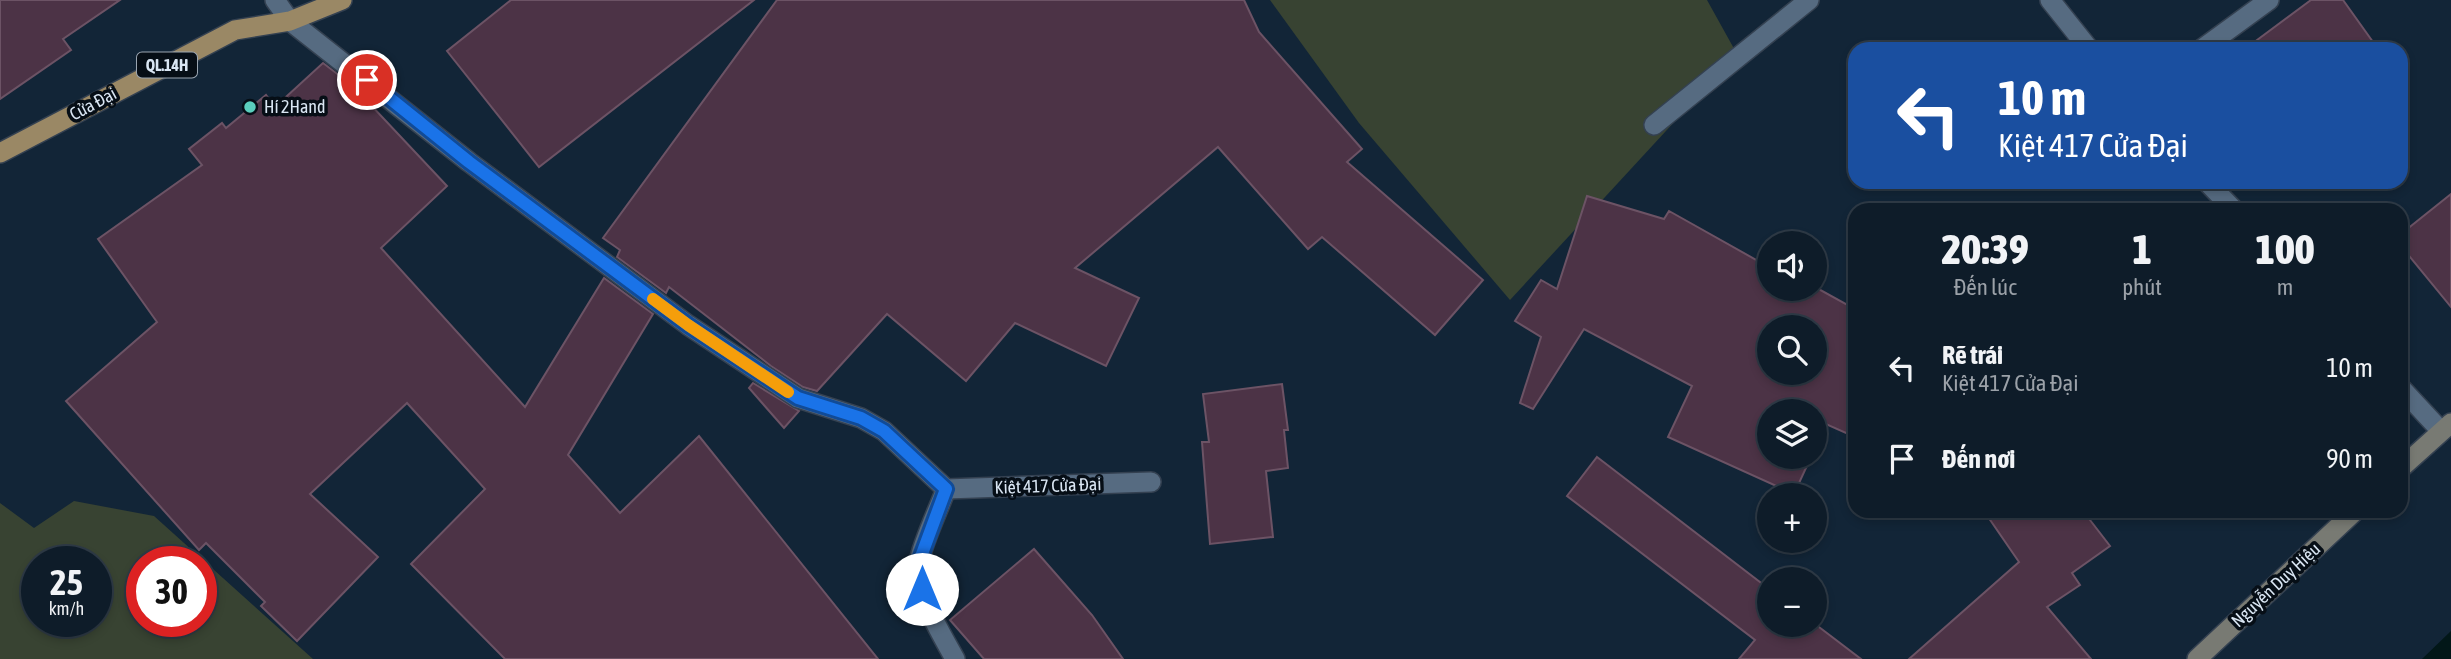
<!DOCTYPE html>
<html lang="vi">
<head>
<meta charset="utf-8">
<style>
  :root { --surface:#0e1c29; --page:#1c2935; --text:#f1f3f6; --muted:#9ba1a8; --line:#2e3a46 }
  body { margin:0; font-family:"Asap Condensed",sans-serif; background:var(--page); color:var(--text); height:100vh; display:flex; flex-direction:column; font-size:26px; white-space:nowrap }
  * { box-sizing:border-box; margin:0 }
  p { font-size:23px; color:var(--muted) }
  .icon { flex:none; width:38px; height:38px; fill:none; stroke:currentColor; stroke-width:2; stroke-linecap:round; stroke-linejoin:round }
  .map { position:relative; flex:1; overflow:hidden }
  .side { position:absolute; left:1848px; top:203px; width:560px; height:315px; display:flex; flex-direction:column; background:var(--surface); border-radius:21px; box-shadow:0 4px 10px #0003,0 0 0 2px var(--line) }
  .side>* { flex:none }
  .top-card { position:absolute; left:1848px; top:42px; width:560px; height:147px; border-radius:21px; box-shadow:0 4px 10px #0003,0 0 0 2px var(--line); background:#1a4fa0; color:#fff; overflow:hidden }
  .buttons { position:absolute; left:1757px; top:231px; display:grid; gap:14px }
  .buttons a { display:grid; place-items:center; width:70px; height:70px; border-radius:50%; background:var(--surface); box-shadow:0 4px 10px #0003,0 0 0 2px var(--line); font-size:35px }
  .speed { position:absolute; left:21px; top:546px; display:flex; gap:14px; font-size:35px; font-weight:700; text-align:center }
  .speed>* { display:grid; place-content:center; width:91px; height:91px; border-radius:50%; background:var(--surface); box-shadow:0 4px 10px #0003,0 0 0 2px var(--line); line-height:1 }
  .speed small { font-size:18px; font-weight:400 }
  .speed .limit { border:10px solid #d22; background:#fff; color:#111 }
  .pin { position:absolute; display:grid; place-items:center; width:60px; height:60px; color:#fff; margin:-30px; border:4px solid #fff; border-radius:50%; box-shadow:0 2px 7px #0007 }
  .me { position:absolute; width:77px; margin:-38px; rotate:0deg; stroke-linejoin:round; filter:drop-shadow(0 0 5px #0008) }
  .turn { display:flex; align-items:center; gap:24px; height:147px; padding:0 35px; font-size:32px }
  .turn .icon { width:91px; height:91px; stroke-width:2.5 }
  .turn b { display:block; font-size:49px; line-height:60px }
  .eta { display:flex; justify-content:space-evenly; align-items:center; height:119px; text-align:center }
  .eta b { font-size:42px; font-weight:800; line-height:49px }
  ul { padding:0; list-style:none }
  li { display:flex; align-items:center; gap:21px; height:91px; padding:0 35px }
  li div { flex:1 }
  li b { display:block; font-size:26px }
  li em { font-style:normal }
  .map>svg:first-child { display:block }
  .green { fill:#384332; fill-rule:evenodd }
  .water { fill:#021718 }
  .building { fill:#4c3346; stroke:#6c5365; stroke-width:2; fill-rule:evenodd }
  .lines { fill:none; stroke-linecap:round; stroke-linejoin:round }
  .minor-casing { stroke:#344151; stroke-width:22 }
  .secondary-casing { stroke:#344151; stroke-width:22 }
  .primary-casing { stroke:#344151; stroke-width:22 }
  .minor { stroke:#566b81; stroke-width:19 }
  .secondary { stroke:#787a73; stroke-width:19 }
  .primary { stroke:#9a8865; stroke-width:19 }
  .route-casing { stroke:#114b97; stroke-width:18 }
  .route { stroke:#1a73e8; stroke-width:12 }
  .slow { stroke:#f59e0b; stroke-width:12 }
  .poi-dot { fill:#5acebd; stroke:#060e16; stroke-width:2.5 }
  .labels { text-anchor:middle; stroke-width:7; stroke-linejoin:round; paint-order:stroke }
  .shield { fill:#060e16; stroke:#9aa5b1; stroke-width:2 }
  .shield-label { font-size:16px; font-weight:bold; fill:#dae6f3 }
  .street-label { font-size:18px; fill:#dae6f3; stroke:#060e16 }
  .poi-label { font-size:18px; fill:#dae6f3; stroke:#060e16; text-anchor:start }
</style>
</head>
<body>
<div class="map">
<svg width="2451" height="659" viewBox="0 0 2451 659">
  <rect width="100%" height="100%" fill="#122537"/>
  <!-- green -->
  <g class="green">
    <path d="M1270,0H1707L1737,54L1510,300L1359,123Z"/>
    <path d="M74,501L154,516L313,659H0V503L34,528ZM37,562H96V621H37ZM142,562H201V621H142Z"/>
  </g>
  <!-- water -->
  <path class="water" d="M2451,631V659H2422Z"/>
  <!-- building -->
  <g class="building">
    <path d="M0,0H120L63,39L71,50L0,99Z"/>
    <path d="M511,0H754L539,167L447,51Z"/>
    <path d="M777,0H1244L1259,32L1362,149L1347,162L1483,280L1435,335L1322,237L1308,249L1218,147L1075,268L1139,298L1106,366L1015,323L966,381L887,314L817,391L803,387L771,366L669,287L666,293L617,257L620,250L603,238Z"/>
    <path d="M2311,0H2343L2378,49H2245Z"/>
    <path d="M323,63L353,86L447,186L381,248L525,407L604,278L653,314L568,455L620,513L699,436L878,659H505L411,564L485,489L407,403L310,494L378,557L297,641L261,606L265,602L206,543L199,550L66,401L157,322L98,239L202,165L189,149L222,123L226,128L266,95L275,107Z"/>
    <path d="M2451,194V307L2401,246V234Z"/>
    <path d="M1587,196L1664,219L1669,211L1767,266L1769,262V289H1815V287L1855,309V437L1826,424L1815,449V411H1769V457H1811L1794,494L1668,437L1692,386L1584,329L1533,409L1520,403L1541,337L1515,321L1541,280L1557,289ZM1769,327H1815V373H1769Z"/>
    <path d="M753,383L799,411L784,428L749,388Z"/>
    <path d="M1282,384L1288,430H1284L1288,468L1266,471L1273,537L1210,544L1202,442H1209L1203,394Z"/>
    <path d="M1597,457L1769,589V625L1815,624L1861,659H1739L1755,640L1567,496Z"/>
    <path d="M1984,511H2083L2110,546L2072,573L2080,585L2047,607L2091,659H1909L2019,562Z"/>
    <path d="M1034,549L1092,615L1123,659H984L950,620Z"/>
  </g>
  <g class="lines">
    <!-- minor casing -->
    <g class="minor-casing">
      <g id="minor">
        <path d="M275,0L290,21L469,162L688,325L798,398L861,418L884,431L946,489C939,508 922,544 919,562C915,593 941,633 955,659"/>
        <path d="M2050,0L2089,49"/>
        <path d="M2202,49L2269,0"/>
        <path d="M1654,125L1809,0"/>
        <path d="M2207,182L2234,210"/>
        <path d="M2401,388L2441,431"/>
        <path d="M946,489L1151,482"/>
      </g>
    </g>
    <!-- secondary casing -->
    <g class="secondary-casing">
      <g id="secondary">
        <path d="M2401,468L2451,423"/>
        <path d="M2197,659L2355,511"/>
      </g>
    </g>
    <!-- primary casing -->
    <g class="primary-casing">
      <path id="primary" d="M0,153L235,30L290,21L342,0"/>
    </g>
    <!-- minor -->
    <use href="#minor" class="minor"/>
    <!-- secondary -->
    <use href="#secondary" class="secondary"/>
    <!-- primary -->
    <use href="#primary" class="primary"/>
  </g>
  <g class="lines">
    <!-- route casing -->
    <g class="route-casing">
      <path id="route" d="M367,80L469,162L688,325L798,398L861,418L884,431L946,489L919,562L922,589"/>
    </g>
    <!-- route -->
    <use href="#route" class="route"/>
    <!-- slow -->
    <path class="slow" d="M653,299L688,325L788,392"/>
  </g>
  <!-- markers -->
  <circle class="poi-dot" cx="250" cy="107" r="7"/>
  <g class="labels">
    <!-- shield labels -->
    <rect class="shield" x="137" y="52.5" width="60" height="25" rx="5"/>
    <g class="shield-label">
      <text x="167" y="71">QL.14H</text>
    </g>
    <!-- street labels -->
    <g class="street-label">
      <text transform="translate(93 104) rotate(-28)" y="6">Cửa Đại</text>
      <text transform="translate(1048 486) rotate(-2)" y="6">Kiệt 417 Cửa Đại</text>
      <text transform="translate(2276 585) rotate(-43)" y="6">Nguyễn Duy Hiệu</text>
    </g>
    <!-- poi labels -->
    <g class="poi-label">
      <text x="264" y="113">Hí 2Hand</text>
    </g>
  </g>
</svg>
<div class="buttons">
<a><svg class="icon" aria-label="sound" viewBox="0 0 24 24"><path d="M4 9h4l5-4v14l-5-4H4zM17 9q2 3 0 6"/></svg></a>
<a><svg class="icon" aria-label="search" viewBox="0 0 24 24"><circle cx="10" cy="10" r="6"/><path d="M15 15l6 6"/></svg></a>
<a><svg class="icon" aria-label="layers" viewBox="0 0 24 24"><path d="M12 4l9 5-9 5-9-5zM3 14l9 5 9-5"/></svg></a>
<a>+</a>
<a>−</a>
</div>
<div class="speed"><div>25<small>km/h</small></div><div class="limit">30</div></div>
<div class="pin" style="left:367px;top:80px;background:#d93025"><svg class="icon" aria-label="arrive" viewBox="0 0 24 24"><path d="M6 21V4h12l-3 4 3 4H6"/></svg></div>
<svg class="me" style="left:922px;top:589px" viewBox="-20 -20 40 40"><circle r="19" fill="#fff"/><path d="M0-13L10 11 0 6-10 11z" fill="#1a73e8"/></svg>
<div class="top-card">
<div class="turn"><svg class="icon" aria-label="left" viewBox="0 0 24 24"><path d="M17 20v-9H6M10 6l-5 5 5 5"/></svg><div><b>10 m</b>Kiệt 417 Cửa Đại</div></div>
</div>
<section class="side">
<div class="eta">
<div><b>20:39</b><p>Đến lúc</p></div>
<div><b>1</b><p>phút</p></div>
<div><b>100</b><p>m</p></div>
</div>
<ul>
<li><svg class="icon" aria-label="left" viewBox="0 0 24 24"><path d="M17 20v-9H6M10 6l-5 5 5 5"/></svg><div><b>Rẽ trái</b><p>Kiệt 417 Cửa Đại</p></div><em>10 m</em></li>
<li><svg class="icon" aria-label="arrive" viewBox="0 0 24 24"><path d="M6 21V4h12l-3 4 3 4H6"/></svg><div><b>Đến nơi</b></div><em>90 m</em></li>
</ul>
</section>
</div>
</body>
</html>
